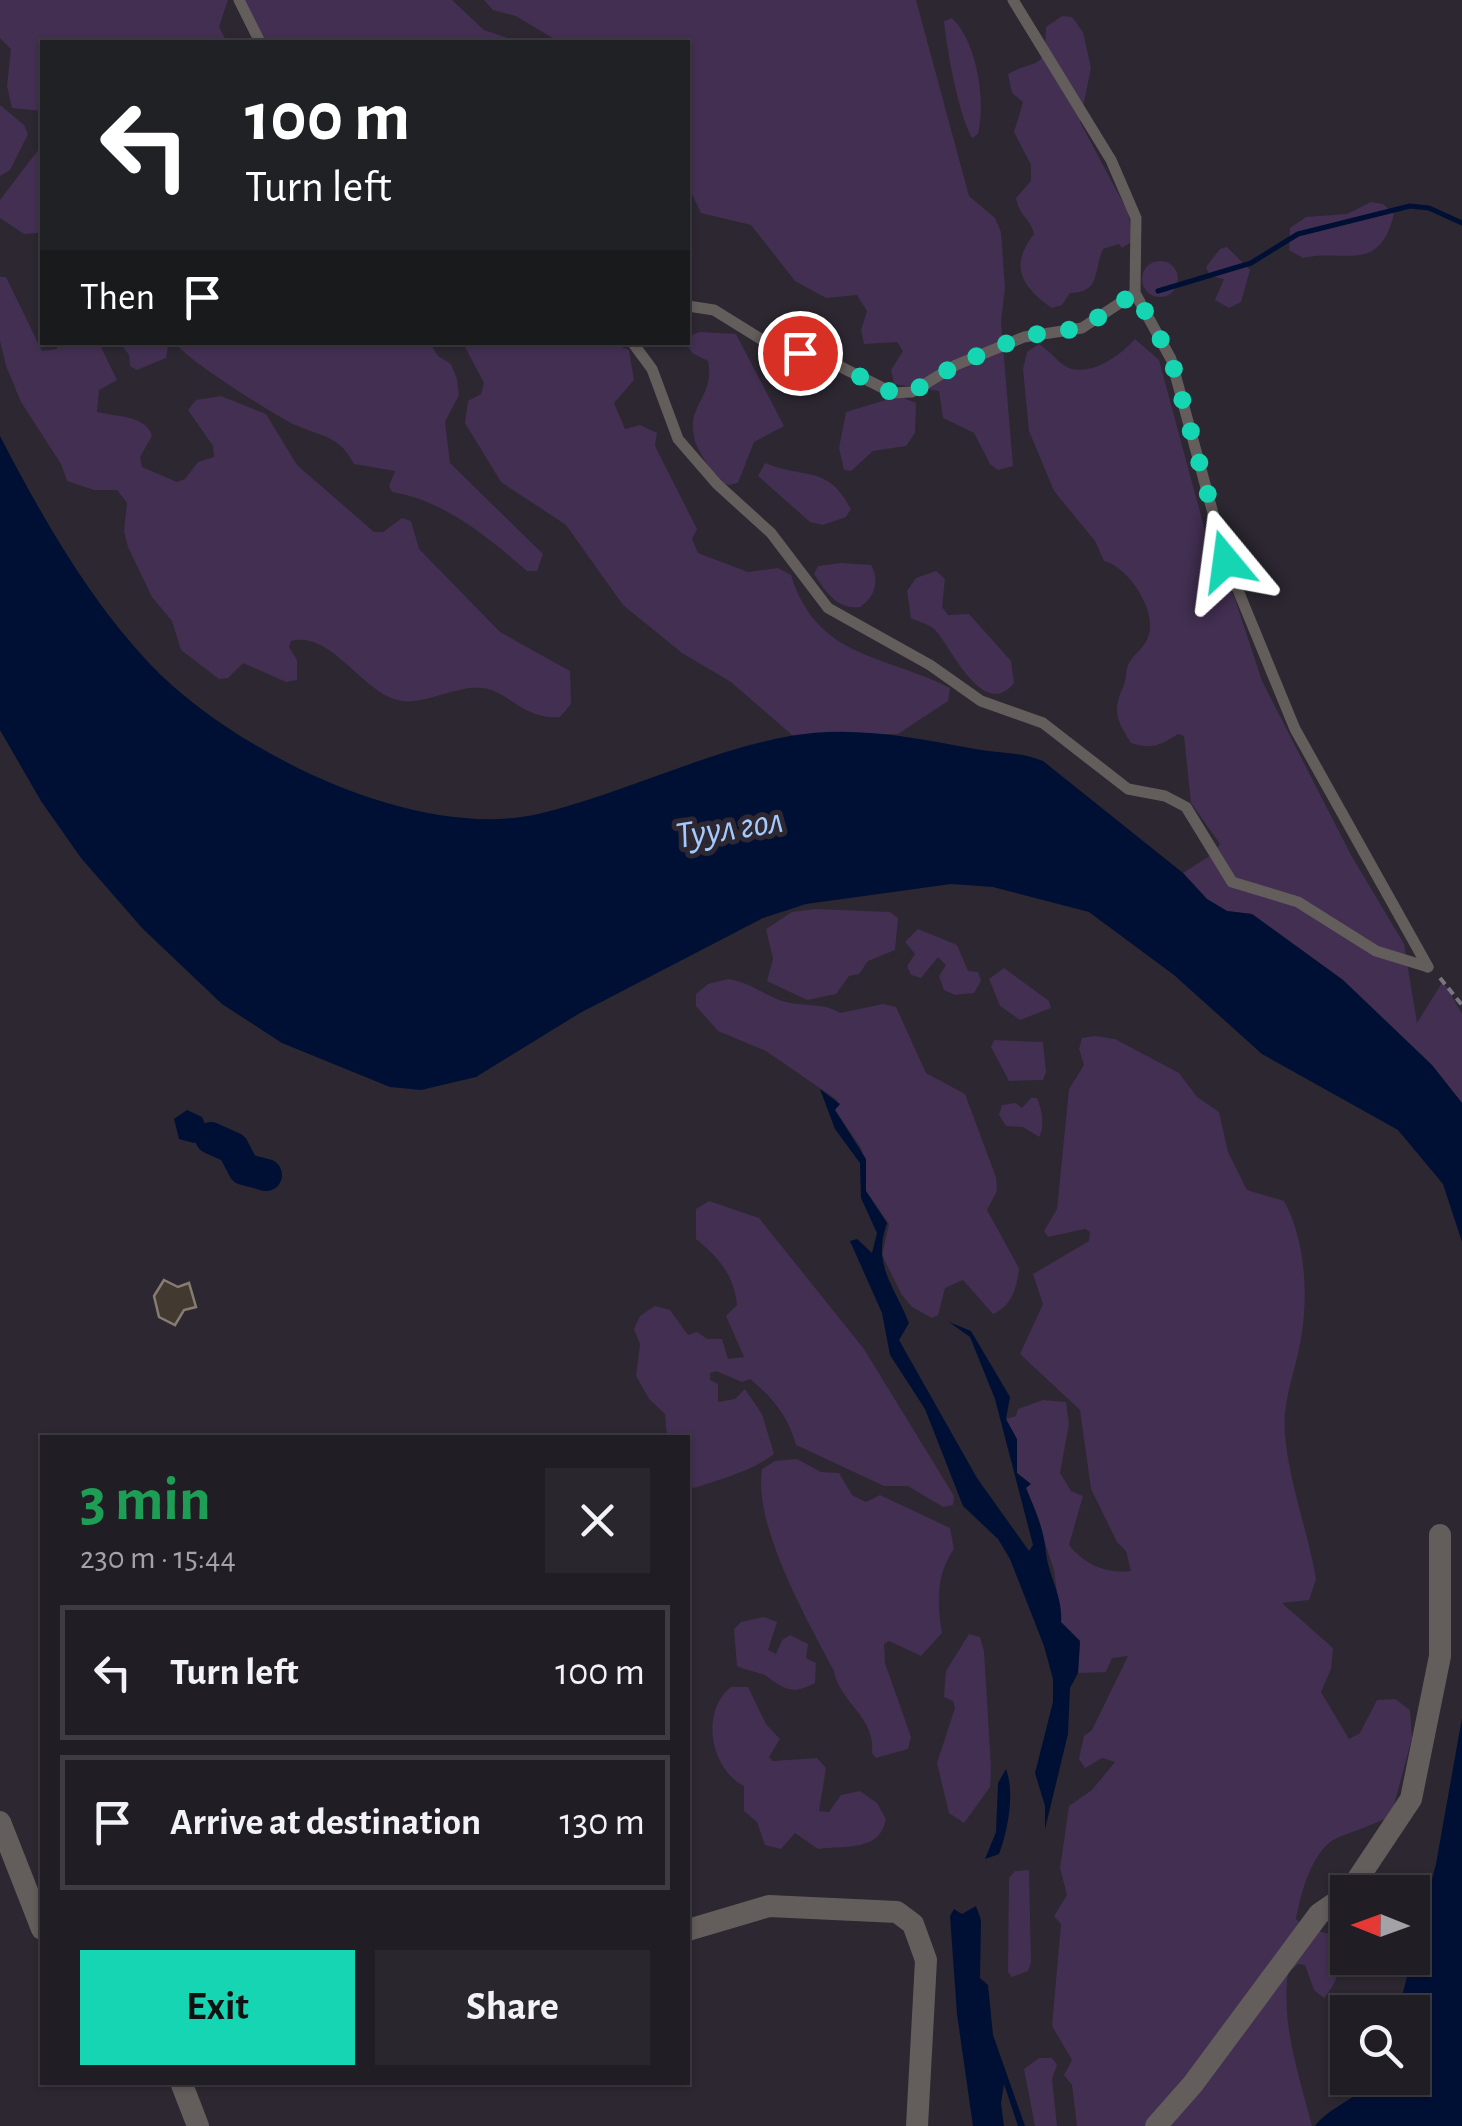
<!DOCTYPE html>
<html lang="en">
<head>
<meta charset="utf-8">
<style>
  :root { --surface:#211d25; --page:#29262d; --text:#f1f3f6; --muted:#a2a2a7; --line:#3e3b42; --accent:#15d5b3 }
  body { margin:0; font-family:"Alegreya Sans",sans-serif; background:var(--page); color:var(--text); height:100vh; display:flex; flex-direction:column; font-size:38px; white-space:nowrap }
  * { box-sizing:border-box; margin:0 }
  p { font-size:32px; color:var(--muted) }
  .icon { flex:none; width:55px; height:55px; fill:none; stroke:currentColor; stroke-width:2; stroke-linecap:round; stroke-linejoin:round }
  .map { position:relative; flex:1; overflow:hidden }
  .sheet { position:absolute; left:40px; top:1435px; width:650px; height:650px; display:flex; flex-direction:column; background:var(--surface); border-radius:0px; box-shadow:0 2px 8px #0004,0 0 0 2px var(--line) }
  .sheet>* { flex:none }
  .hud { position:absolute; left:40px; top:40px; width:650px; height:305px; border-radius:0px; box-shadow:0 2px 8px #0004,0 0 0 2px var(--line); background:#202124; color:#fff; overflow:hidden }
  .needle { width:65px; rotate:271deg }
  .controls { position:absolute; left:1330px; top:1875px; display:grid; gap:20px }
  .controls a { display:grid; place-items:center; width:100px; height:100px; border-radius:0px; background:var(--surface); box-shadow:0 2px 8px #0004,0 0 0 2px var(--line); font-size:50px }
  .pin { position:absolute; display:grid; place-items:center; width:85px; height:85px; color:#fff; margin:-42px; border:5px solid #fff; border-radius:50%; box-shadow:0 2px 10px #0007 }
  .me { position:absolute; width:110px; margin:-55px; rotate:344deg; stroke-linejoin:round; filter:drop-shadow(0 0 8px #0008) }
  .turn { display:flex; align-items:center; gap:35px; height:210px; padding:0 40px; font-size:45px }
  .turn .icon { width:130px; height:130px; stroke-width:2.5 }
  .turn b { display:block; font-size:70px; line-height:85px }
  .then { display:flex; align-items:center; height:95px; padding:0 40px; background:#0003; gap:20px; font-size:38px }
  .round { display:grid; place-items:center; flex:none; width:105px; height:105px; border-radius:0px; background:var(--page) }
  .summary { display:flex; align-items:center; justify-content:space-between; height:170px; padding:0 40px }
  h1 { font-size:60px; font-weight:600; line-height:75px; color:#1e9e55 }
  .primary-button { display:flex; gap:20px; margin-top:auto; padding:20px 40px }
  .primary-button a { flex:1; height:115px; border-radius:0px; background:var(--accent); color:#111; font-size:40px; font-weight:600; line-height:115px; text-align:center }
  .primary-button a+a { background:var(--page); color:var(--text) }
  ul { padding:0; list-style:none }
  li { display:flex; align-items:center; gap:30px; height:135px; margin:0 20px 15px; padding:0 20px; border:5px solid var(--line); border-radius:0px }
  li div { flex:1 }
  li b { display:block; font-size:38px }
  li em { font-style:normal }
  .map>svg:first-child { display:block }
  .green { fill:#422f52 }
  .water { fill:#001034 }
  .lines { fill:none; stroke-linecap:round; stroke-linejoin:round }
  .stream { stroke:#001034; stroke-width:5 }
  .river { stroke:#001034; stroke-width:32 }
  .building { fill:#423930; stroke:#877c72; stroke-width:2.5 }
  .path { stroke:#7a767f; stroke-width:4; stroke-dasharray:8 5; stroke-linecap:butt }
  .service { stroke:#635d5b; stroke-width:11 }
  .minor { stroke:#635d5b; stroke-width:22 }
  .route { stroke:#15d5b3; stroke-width:18; stroke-dasharray:0 32.4 }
  .labels { text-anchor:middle; stroke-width:10; stroke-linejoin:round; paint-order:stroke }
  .water-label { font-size:38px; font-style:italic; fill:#a3caff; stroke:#2c2731 }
</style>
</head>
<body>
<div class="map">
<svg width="1462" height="2126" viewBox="0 0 1462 2126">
  <rect width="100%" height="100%" fill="#2c2731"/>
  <!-- green -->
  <g class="green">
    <path d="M0,0H228L219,27L227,42H42V111L12,108L7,86L11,49L0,38Z"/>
    <path d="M239,0H452L484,30L520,42H259Z"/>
    <path d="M484,0H916L969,196L995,218L1001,232L1005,288L1001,322L1013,466L998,470L990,464L974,433L943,418L939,391L894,384L891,370L903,351L897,342L864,344L861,330L867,311L857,295L826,298L795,281L751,225L701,213L688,186V42H559L516,16L493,10Z"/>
    <path d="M1062,16L1072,17L1083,32L1091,68L1080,122L1128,212L1133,241L1122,248L1119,244L1103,249C1093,273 1101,292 1070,293L1062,305L1052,308C1021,286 1009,266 1034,234C1031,219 1019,216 1016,198L1031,181V165L1014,132L1023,102L1012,93L1008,74C1039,57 1045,73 1046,27Z"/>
    <path d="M952,18C977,42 986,101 978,134L972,138C958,113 947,51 944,21Z"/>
    <path d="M0,105L24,125L28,134L10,170L0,176Z"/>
    <path d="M42,145V243L38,233L24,234L0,218V200Z"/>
    <path d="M1371,202L1383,204L1394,214C1379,275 1345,248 1303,258L1289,250L1290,228L1306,217L1347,214Z"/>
    <path d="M1227,247L1250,270L1241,302L1229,308L1215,300L1224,279L1210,276L1206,267L1220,249Z"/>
    <circle cx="1160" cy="279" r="18"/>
    <path d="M0,277H6L42,351L57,349V343H99L117,380L99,390L97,412C117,417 146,415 152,436L140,457L142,467L177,482L185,479L198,462L214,457L213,446L188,410L196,400L221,396L266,414L297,465L374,532H383L402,518L411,521L419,549L500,632L570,671L571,704L560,717C522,720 508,690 482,688C455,685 422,707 397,700C360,690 331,631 291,641L289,647L297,660V680L286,682L243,663L228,678L219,679L181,650L172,621L152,597L128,547L124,531L127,503L117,490H94L67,481L61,464L21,402L6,366L0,341Z"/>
    <path d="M700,332L736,334L784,426L754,442L738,483L728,485L718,481C709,465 694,449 693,430C690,405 715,393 708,361L692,353L686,343L691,335Z"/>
    <path d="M1135,339L1159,360L1210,549L1235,599L1262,681L1351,855L1404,944L1417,1023L1443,981L1462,1014V1103L1432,1065L1343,980L1252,914L1227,911L1207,899L1183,873L1214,853L1220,844L1191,803L1184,736L1178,734C1161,745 1152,750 1131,743C1116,720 1112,710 1124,685C1127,678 1125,670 1129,663C1134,654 1145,647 1148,637C1158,612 1129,567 1104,561L1095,541L1054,491L1029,431L1023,369L1027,352L1039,344C1049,350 1056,360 1065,366C1087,379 1120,356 1135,339Z"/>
    <path d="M120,343H430L438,356L451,364L457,379L459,395L445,422L450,463L543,554L537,571H527C488,537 443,500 392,492L389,486L395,471L354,464C339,435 322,437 293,424C271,413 192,363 178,346H168L166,358L137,370L130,366L129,355Z"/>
    <path d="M463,343H612L629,350L634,380L614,403L625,429L640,425L657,433L655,446L697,529L692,539L698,553L748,572L778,568L791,575C817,659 884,654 950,688L948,701L898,734L792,735L731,682L682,653L623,605L566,525L501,482L465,423L468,401L481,394L484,383Z"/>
    <path d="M899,396L916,403L915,433L906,446L873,451L851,471L844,470L839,448L846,412Z"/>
    <path d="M765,463C807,480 827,464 851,509L846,517L823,525L810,522L758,476Z"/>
    <path d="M841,563L871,565C880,581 875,597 860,607C837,610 825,591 814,574L818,566Z"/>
    <path d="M936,571L945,579L942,607L948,615L969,614L1011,661L1014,683C982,723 949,641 933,628C927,624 917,621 911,618L907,591L916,578Z"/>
    <path d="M815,909L890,912L898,918L895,950L868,961L859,974L849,976L836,994L807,1000L767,981L773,959L766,929L792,912Z"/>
    <path d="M918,929L957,945L968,971L978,972L981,981L974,993L955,995L944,990L939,976L946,965L938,957L921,978L911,975L907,966L915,954L905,942Z"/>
    <path d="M1004,968L1049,1001L1051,1008L1020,1020L1000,1006L989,979Z"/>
    <path d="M728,979C750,982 762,994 782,1001C801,1007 823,1002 840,1013L883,1004L896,1007L926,1073L965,1094L996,1177L997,1191L987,1210L1019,1268C1017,1287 1012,1306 993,1314L963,1280L945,1288L938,1315L932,1318L912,1307L902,1295L882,1255L889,1224L866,1191V1166L861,1148L835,1110L837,1100L766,1051L718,1031L696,1006V994L708,984Z"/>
    <path d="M1095,1036L1115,1039L1179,1073L1197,1097L1219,1112L1228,1152L1247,1190L1284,1201C1306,1240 1309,1300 1300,1344C1294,1376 1282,1402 1285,1435C1289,1483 1308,1531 1316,1579L1309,1600L1282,1603L1333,1648L1331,1669L1321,1692L1349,1739L1360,1733L1377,1700L1395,1699L1410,1710L1412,1738L1391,1816C1373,1825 1357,1830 1339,1837C1312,1848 1301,1893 1296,1919L1308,1929L1330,1934C1345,1956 1341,1979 1324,1998L1314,1990L1305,1965L1298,1964L1288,1973C1281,2025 1299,2075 1312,2126H1077L1072,2085L1064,2075L1072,2060L1052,2026L1061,1924L1054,1916L1067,1895L1060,1868L1069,1806L1092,1790L1115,1762L1102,1758L1085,1768L1079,1759L1084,1736L1092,1730L1128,1656L1112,1658L1106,1672L1078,1673L1080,1641L1061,1622L1054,1570L1026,1487L1030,1484L1017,1473L1006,1419L1016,1416L1018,1409L1043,1400L1066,1402L1069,1424L1060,1473L1071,1491L1083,1496L1069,1545C1085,1565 1106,1574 1131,1571L1126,1551L1117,1542L1091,1489L1080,1410L1020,1354L1043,1304L1033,1274L1089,1241L1090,1232L1085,1229L1048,1237L1044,1231L1057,1209L1069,1089L1084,1065L1079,1049L1082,1038Z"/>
    <path d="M994,1040L1043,1042L1046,1072L1043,1080L1009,1081L991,1047Z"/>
    <path d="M1031,1098H1037C1042,1109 1045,1127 1039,1137L1023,1127L1006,1126L999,1115L1002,1105L1016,1103L1022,1108Z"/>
    <path d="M709,1201L759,1218L864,1349L954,1496L953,1505L943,1507L908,1486H884L796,1445C788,1416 773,1398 750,1379L742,1382L716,1371L710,1373V1380L718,1384V1402L735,1399L745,1389L762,1414L774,1454C748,1473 723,1478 694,1488L688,1485V1438L667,1437L665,1414L649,1399L636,1376L640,1344L634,1329L640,1316L655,1306L670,1310L688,1335L697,1332L707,1339H722L728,1359L744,1357L726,1316L737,1305C734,1275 719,1258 696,1239V1209Z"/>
    <path d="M797,1459L821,1472L839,1473L852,1495L866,1502L880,1495L950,1528L954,1549C936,1574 937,1604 942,1633L921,1656L889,1641L884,1644L885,1663L911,1737L908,1749L876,1758L872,1753C876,1717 839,1702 834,1671C807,1620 753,1525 762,1469L775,1461Z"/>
    <path d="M764,1617L777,1622L768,1650L776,1654L782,1640L790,1635L808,1644L806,1658L816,1663L815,1683C794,1694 787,1691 769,1678C762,1672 747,1671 737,1666L734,1629L741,1622Z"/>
    <path d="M969,1634L980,1637L984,1651L991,1768L990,1787L964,1823L949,1813L937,1763L955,1708L953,1701L944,1697L946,1671Z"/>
    <path d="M731,1687H748L766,1724L780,1739L769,1757L773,1761L817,1758L826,1768L819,1811L829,1812L841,1795L860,1791L877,1803L886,1819C880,1852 846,1845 818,1849L795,1833L781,1849L765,1845L757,1822L744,1811V1786C710,1769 700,1711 731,1687Z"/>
    <path d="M1029,1870L1031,1962L1028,1971L1012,1977L1008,1972L1009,1878L1015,1871Z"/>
    <path d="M1039,2058H1052L1057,2065L1052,2079L1057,2126H1035L1024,2069Z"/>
  </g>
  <!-- water -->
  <g class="water">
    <path d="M0,436C41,515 88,598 149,663C232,751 415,842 538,814C623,794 703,752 790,736C849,725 913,737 970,748C997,754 1018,751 1043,761L1183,873L1207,899L1227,911L1252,914L1343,980L1432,1065L1462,1103V1242L1443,1184L1398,1130L1262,1054L1174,975L1089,912L993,887L951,884L806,904L763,918L580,1013L476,1077L421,1090L390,1087L282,1043L222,1004L143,929L81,858L41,801L0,730Z"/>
    <path d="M820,1089L840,1104L835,1110L866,1159V1191L887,1223C872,1265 894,1285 909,1323L899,1340L977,1478L1029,1551L1033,1545L995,1399L970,1337L949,1322L971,1331L1010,1397L1006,1419L1017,1439V1473L1031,1484L1026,1488C1036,1512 1044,1529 1046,1553C1049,1578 1063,1596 1061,1622L1080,1641L1078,1673L1070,1688L1068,1734L1045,1829V1806L1035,1773L1053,1702V1679L1044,1646L1010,1559L998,1539L963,1506L925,1409L890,1355L882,1313L850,1241L857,1239L872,1253L877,1233L861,1198L860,1163L835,1129Z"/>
    <path d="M187,1110L202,1117L211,1138L194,1143L179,1139L174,1119Z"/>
    <path d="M1462,1718V2126H1315C1331,2105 1357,2101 1372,2078H1412V2012H1398L1436,1864Z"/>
    <path d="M1006,1769C1015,1793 1008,1830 999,1854L985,1859L996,1832L998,1783Z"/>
    <path d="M976,1906L981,1920L980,1978L988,1985L993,2035L1025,2126H1018L1004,2084L1001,2103L1004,2126H973L957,2014L950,1916L954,1909L962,1914Z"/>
  </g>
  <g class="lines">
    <!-- stream -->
    <path class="stream" d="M1158,291L1251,263L1298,234L1410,206L1429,208L1462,223"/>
    <!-- river -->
    <path class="river" d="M211,1138L233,1148L244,1169L266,1175"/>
  </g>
  <!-- building -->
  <path class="building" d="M164,1280L178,1287L189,1283L196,1307L184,1310L175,1325L159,1317L154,1296Z"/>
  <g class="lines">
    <!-- path -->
    <path class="path" d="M1440,978L1462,1005"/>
    <!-- service -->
    <g class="service">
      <path d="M239,0L260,42"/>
      <path d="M1013,0L1111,160L1136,218L1135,293L1171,359L1226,561L1295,729L1428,967"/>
      <path d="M688,306L714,310L769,344L831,362L893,393L912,392L956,365L1024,337L1082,328L1135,293"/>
      <path d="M632,342L652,369L678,439L717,484L771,533L828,608L930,665L981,701L1043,723L1128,789L1165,796L1186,807L1232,882L1298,902L1376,951L1428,967"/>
    </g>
    <!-- minor -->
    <g class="minor">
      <path d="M0,1822L42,1929"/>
      <path d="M1349,1892L1411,1799L1440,1656V1535"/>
      <path d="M688,1930L769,1906L897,1912L913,1924L926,1960L917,2126"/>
      <path d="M181,2082L198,2126"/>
      <path d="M1156,2126L1193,2084L1319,1914L1348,1894"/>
    </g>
  </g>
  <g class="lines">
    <!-- route -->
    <path class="route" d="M800,353L831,362L893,393L912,392L956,365L1024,336L1082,328L1135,293L1171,358L1226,561"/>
  </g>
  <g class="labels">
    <!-- water labels -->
    <g class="water-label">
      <text transform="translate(729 827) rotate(-9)" y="13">Туул гол</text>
    </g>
  </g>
</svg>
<div class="controls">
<a><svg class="needle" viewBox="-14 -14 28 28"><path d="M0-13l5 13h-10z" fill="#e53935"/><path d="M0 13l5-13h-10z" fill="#a2a2a7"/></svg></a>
<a><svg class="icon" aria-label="search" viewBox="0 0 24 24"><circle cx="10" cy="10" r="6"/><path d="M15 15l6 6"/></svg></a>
</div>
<div class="pin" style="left:800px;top:353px;background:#d93025"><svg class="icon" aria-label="arrive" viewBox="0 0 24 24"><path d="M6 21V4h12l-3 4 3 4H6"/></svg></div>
<svg class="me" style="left:1226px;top:561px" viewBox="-20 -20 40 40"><path d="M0-17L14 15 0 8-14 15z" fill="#15d5b3" stroke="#fff" stroke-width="4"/></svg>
<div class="hud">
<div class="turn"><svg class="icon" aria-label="left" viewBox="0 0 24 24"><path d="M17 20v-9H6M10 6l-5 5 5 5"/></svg><div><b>100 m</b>Turn left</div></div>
<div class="then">Then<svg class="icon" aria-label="arrive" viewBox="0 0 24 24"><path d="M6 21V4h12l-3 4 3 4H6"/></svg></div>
</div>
<section class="sheet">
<div class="summary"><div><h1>3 min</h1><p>230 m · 15:44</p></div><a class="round"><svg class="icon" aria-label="close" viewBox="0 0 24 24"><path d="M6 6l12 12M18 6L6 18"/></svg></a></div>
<ul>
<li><svg class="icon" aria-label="left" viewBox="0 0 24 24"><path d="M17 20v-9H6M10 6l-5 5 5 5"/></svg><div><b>Turn left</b></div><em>100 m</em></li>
<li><svg class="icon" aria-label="arrive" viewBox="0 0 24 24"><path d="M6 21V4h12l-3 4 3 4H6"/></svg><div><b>Arrive at destination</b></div><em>130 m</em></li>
</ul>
<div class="primary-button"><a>Exit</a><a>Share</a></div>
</section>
</div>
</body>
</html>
